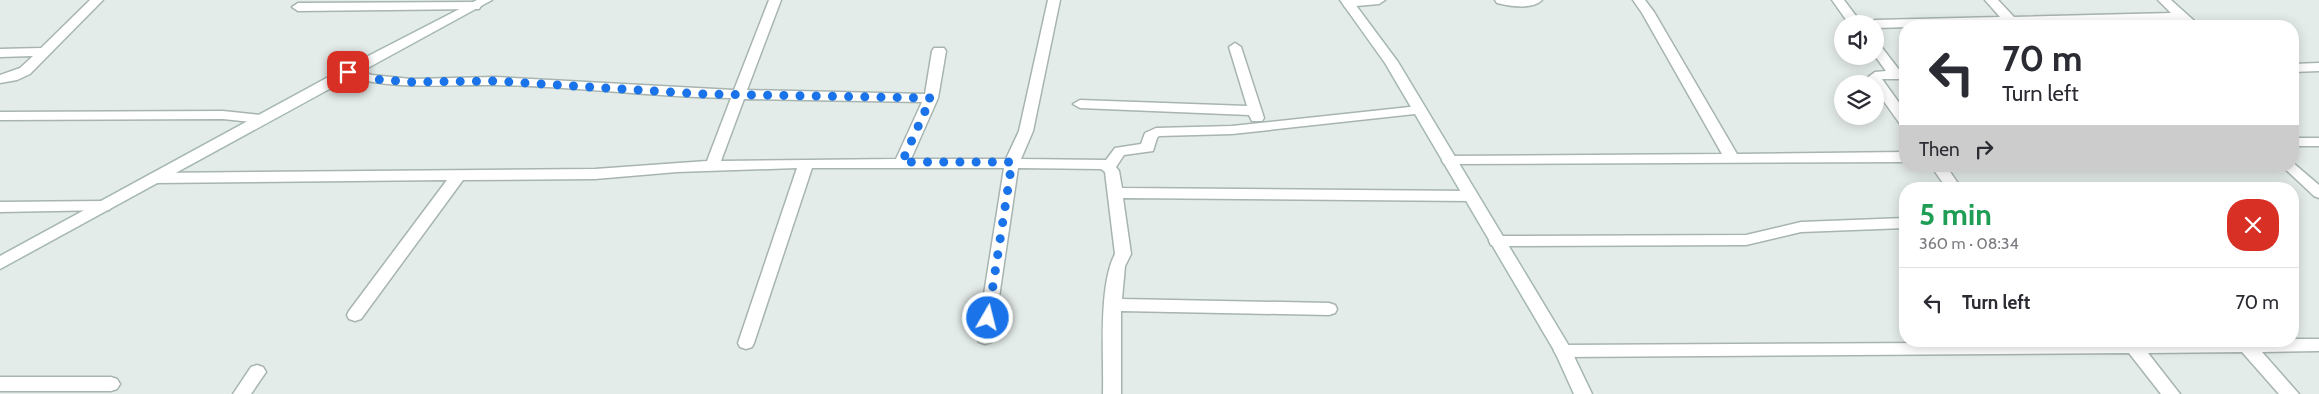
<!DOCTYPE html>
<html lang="en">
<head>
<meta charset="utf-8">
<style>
  :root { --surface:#fff; --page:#f2f2f3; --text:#2b2b33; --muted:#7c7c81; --line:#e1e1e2 }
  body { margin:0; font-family:Cabin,sans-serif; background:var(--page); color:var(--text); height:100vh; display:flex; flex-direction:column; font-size:19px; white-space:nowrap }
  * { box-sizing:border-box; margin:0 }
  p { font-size:16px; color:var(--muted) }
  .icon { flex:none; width:28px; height:28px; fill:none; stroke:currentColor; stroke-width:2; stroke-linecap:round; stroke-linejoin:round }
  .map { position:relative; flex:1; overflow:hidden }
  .sheet { position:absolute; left:1899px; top:182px; width:400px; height:165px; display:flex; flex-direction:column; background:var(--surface); border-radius:20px; box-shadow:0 2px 12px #0003 }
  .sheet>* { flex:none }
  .banner { position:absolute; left:1899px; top:20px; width:400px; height:152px; border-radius:20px; box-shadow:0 2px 12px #0003; background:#fff; color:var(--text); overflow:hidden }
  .controls { position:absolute; left:1834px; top:15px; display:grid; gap:10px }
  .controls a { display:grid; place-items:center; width:50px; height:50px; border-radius:50%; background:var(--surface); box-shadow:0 2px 12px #0003; font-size:25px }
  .pin { position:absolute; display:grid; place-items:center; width:42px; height:42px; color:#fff; margin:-21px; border-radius:10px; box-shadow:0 2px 8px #0006 }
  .me { position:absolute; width:55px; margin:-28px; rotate:8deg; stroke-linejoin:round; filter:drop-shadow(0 0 4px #0008) }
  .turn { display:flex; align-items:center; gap:18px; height:105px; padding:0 20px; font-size:22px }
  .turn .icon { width:65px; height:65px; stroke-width:2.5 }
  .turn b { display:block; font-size:35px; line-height:42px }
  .then { display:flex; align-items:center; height:48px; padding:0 20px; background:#0003; gap:10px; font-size:19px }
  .round { display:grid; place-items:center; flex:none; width:52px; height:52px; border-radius:20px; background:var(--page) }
  .headline { display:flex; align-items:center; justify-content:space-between; height:85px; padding:0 20px }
  h1 { font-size:30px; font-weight:700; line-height:38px; color:#1e9e55 }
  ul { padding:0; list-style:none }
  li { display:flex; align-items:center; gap:15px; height:70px; padding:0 20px; border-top:1px solid var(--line) }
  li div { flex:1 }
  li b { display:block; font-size:19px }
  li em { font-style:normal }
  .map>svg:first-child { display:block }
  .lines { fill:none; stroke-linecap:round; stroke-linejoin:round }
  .street-casing { stroke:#a7b4b0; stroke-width:3 }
  .secondary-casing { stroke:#a4b7b0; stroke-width:3 }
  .street { fill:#fff; fill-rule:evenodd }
  .secondary { fill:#fff; fill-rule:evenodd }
  .route { stroke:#1a73e8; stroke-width:9; stroke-dasharray:0 16.2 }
</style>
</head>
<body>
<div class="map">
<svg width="2319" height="394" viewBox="0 0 2319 394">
  <rect width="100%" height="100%" fill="#e4ece9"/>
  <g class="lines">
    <!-- street casing -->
    <g class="street-casing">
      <g id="street">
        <path d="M90,0H103L30,74L17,80L0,83V75L20,68L33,56L0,57V49L41,48Z"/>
        <path d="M769,0H781L747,90L925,94L932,51L934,48H944L946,51L938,98L911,159H1006L1019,131L1048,0H1060L1033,131L1021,159L1106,160L1115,148L1141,144L1145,133L1156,128L1232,126L1419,106L1426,110L1424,113L1232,134L1159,136L1157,138L1153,151L1124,155L1116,167L1119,171L1122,188L1470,191L1475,193L1477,196L1475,199L1470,201L1123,198L1131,254L1125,266L1122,299L1329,303L1335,305L1337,309L1335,313L1329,315L1121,311V394H1103C1104,355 1098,287 1115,254L1105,172L1101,169L1018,168L993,338L991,342L985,344L979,342L977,338L1004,168H812L754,343L752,347L746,349L740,347L738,343L797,168L677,172L595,179L463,180L361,319L355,321L349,319L347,315L349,311L447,180L154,183L149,181L147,178L149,175L154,173L595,169L707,161L731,98C652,97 573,86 495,85C441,84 395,91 343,75L341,72L348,68L372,75L411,79L495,77L734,90ZM744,99L922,102L896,159L721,161Z"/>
        <path d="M1351,0H1385L1379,4L1345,7L1343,4L1345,1Z"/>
        <path d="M1495,0H1542C1532,10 1509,6 1497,3Z"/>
        <path d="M1633,0H1645L1654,12L1737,154L1905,152V162L1444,164L1442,161L1444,158L1449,156L1722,154L1642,13Z"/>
        <path d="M1832,0H1844L1862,24H1849Z"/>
        <path d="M1985,0H1998L2014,17L2171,13L2158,0H2171L2200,26H2187L2179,20L1875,28V24H1869L1875,20L2000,17Z"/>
        <path d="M475,2L481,6L479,9L298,11L292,7L298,3Z"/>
        <path d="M1235,43L1241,47L1264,118L1262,121H1252L1249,115L1080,108L1073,104L1080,100L1247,106L1229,47Z"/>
        <path d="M1875,44L1880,45L1900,71H1905V79H1882L1905,111V125L1900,124L1875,89V84H1871L1867,78L1875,72L1886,71L1875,56Z"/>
        <path d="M2319,63V71L2292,72V64Z"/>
        <path d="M223,111L260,115L267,119L260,123L223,119L0,120V112Z"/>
        <rect x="2292" y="138" width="27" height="8"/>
        <path d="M2292,162L2319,185V198L2314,196L2282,166H2292Z"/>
        <path d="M1931,166H1946L1962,189H1947Z"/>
        <path d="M104,201L109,202L112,206L109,210L0,212V202Z"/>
        <path d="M1905,218V228L1801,232L1746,245L1497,246L1491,245L1489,241L1491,237L1497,236L1746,235L1801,222Z"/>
        <path d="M2292,339H2319V351L2262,352L2299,394H2279L2242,352L2148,353L2180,394H2161L2129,353L1563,357L1557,356L1554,351L1557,346L1563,345L2292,341Z"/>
        <path d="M257,365L263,367L266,372L251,394H233L251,367Z"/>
        <path d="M0,377H111L117,379L120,384L117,389L111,391H0Z"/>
      </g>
    </g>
    <!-- secondary casing -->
    <g class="secondary-casing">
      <g id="secondary">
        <path d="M477,0H492L0,269V256L343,69Z"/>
        <path d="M1340,0H1352L1398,62L1569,346L1592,394H1574L1555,352L1385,63Z"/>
      </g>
    </g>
    <!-- street -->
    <use href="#street" class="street"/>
    <!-- secondary -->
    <use href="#secondary" class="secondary"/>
  </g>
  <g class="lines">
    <!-- route -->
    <path class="route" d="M348,72L371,79L412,82L495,81L701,94L931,98L902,162H1012L988,318"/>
  </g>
</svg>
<div class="controls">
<a><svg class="icon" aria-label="sound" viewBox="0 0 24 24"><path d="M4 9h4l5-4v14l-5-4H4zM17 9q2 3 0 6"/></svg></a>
<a><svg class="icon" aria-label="layers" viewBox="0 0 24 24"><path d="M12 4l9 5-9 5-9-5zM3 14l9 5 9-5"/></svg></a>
</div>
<div class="pin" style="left:348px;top:72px;background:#d93025"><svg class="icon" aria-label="arrive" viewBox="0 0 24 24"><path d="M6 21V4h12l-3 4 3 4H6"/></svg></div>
<svg class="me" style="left:988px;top:318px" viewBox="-20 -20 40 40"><circle r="17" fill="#1a73e8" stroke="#fff" stroke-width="3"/><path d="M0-11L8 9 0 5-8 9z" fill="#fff"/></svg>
<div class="banner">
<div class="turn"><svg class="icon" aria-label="left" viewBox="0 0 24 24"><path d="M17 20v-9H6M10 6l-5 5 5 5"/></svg><div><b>70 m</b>Turn left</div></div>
<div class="then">Then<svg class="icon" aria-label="right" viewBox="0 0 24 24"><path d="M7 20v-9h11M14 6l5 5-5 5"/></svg></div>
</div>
<section class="sheet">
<div class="headline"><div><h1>5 min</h1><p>360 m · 08:34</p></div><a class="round" style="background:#d93025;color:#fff"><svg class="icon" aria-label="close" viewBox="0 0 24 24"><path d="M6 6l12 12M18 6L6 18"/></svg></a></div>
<ul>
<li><svg class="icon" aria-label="left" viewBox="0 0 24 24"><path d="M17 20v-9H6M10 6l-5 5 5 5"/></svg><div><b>Turn left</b></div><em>70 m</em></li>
</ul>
</section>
</div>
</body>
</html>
